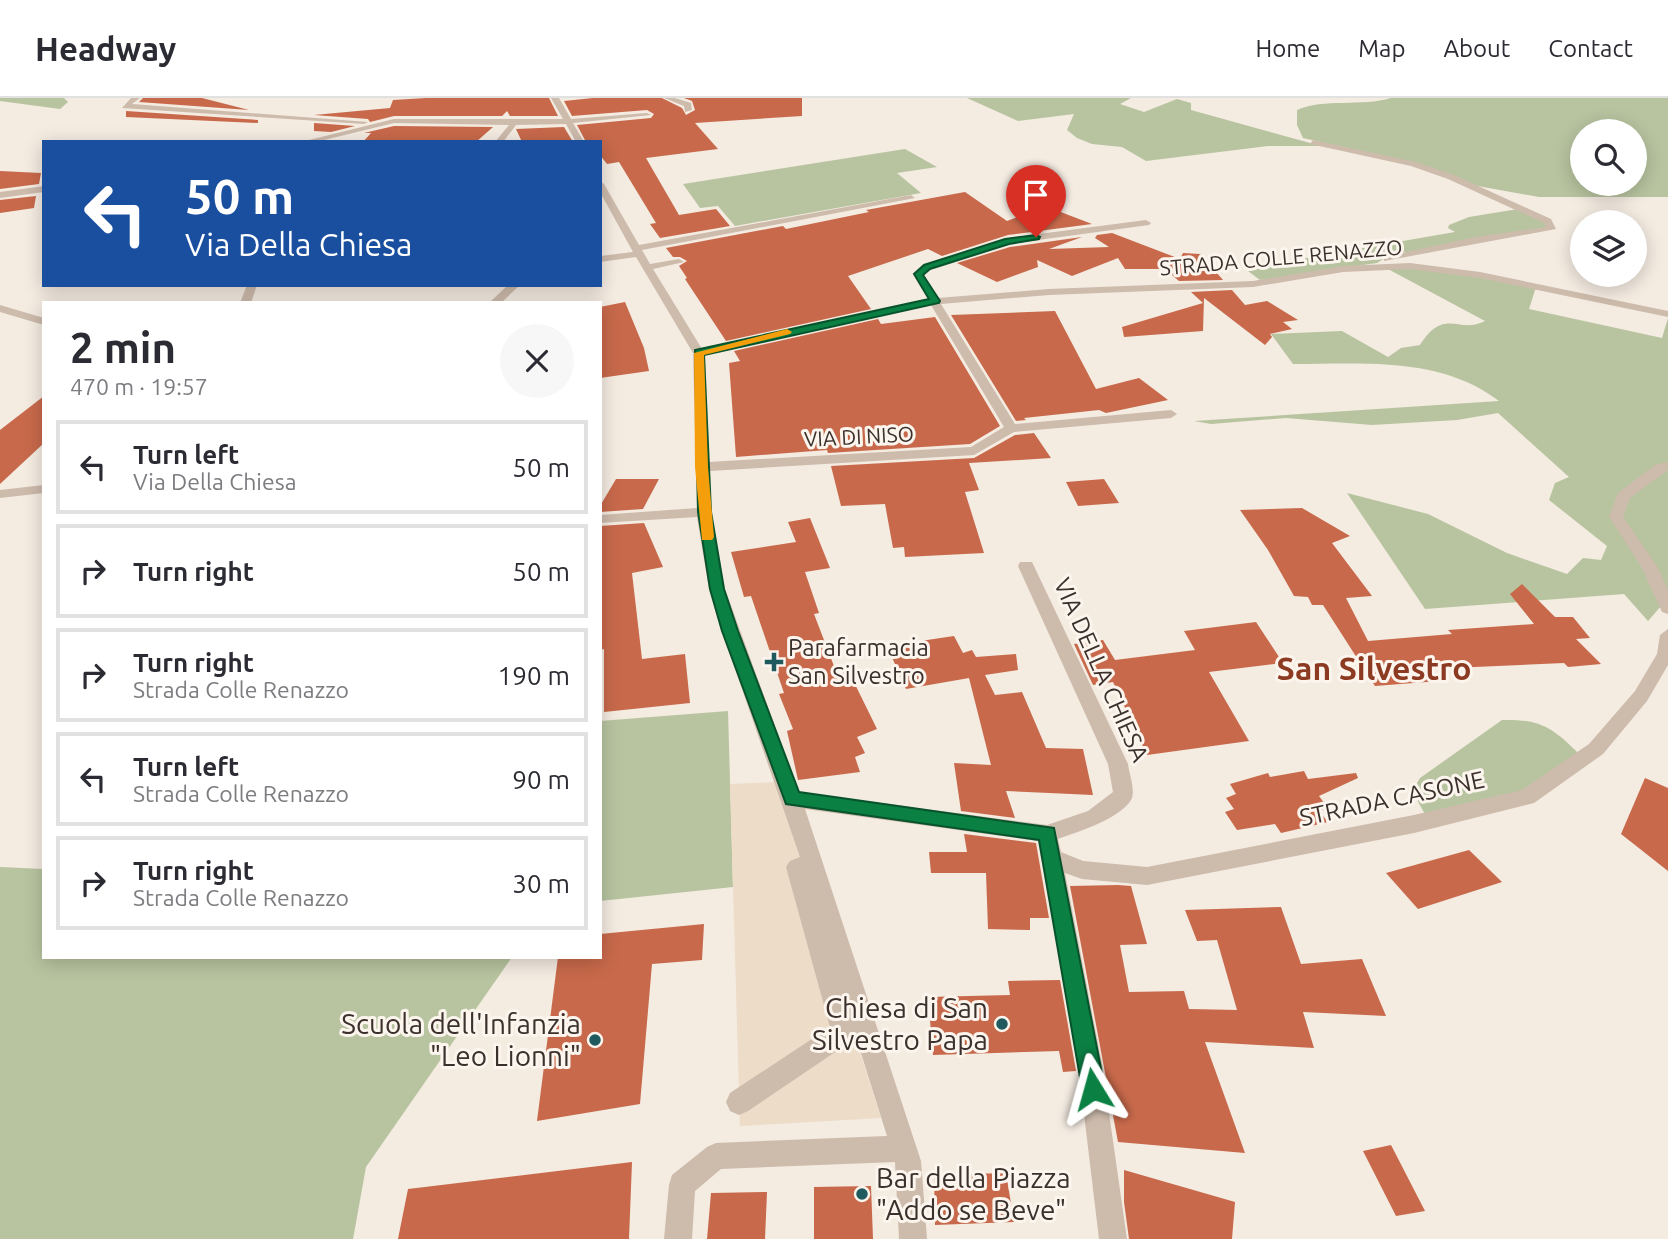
<!DOCTYPE html>
<html lang="en">
<head>
<meta charset="utf-8">
<style>
  :root { --surface:#fff; --page:#f7f7f7; --text:#2b2b33; --muted:#7c7c81; --line:#e1e1e2 }
  body { margin:0; font-family:Ubuntu,sans-serif; background:var(--page); color:var(--text); height:100vh; display:flex; flex-direction:column; font-size:26px; white-space:nowrap }
  * { box-sizing:border-box; margin:0 }
  p { font-size:23px; color:var(--muted) }
  .icon { flex:none; width:38px; height:38px; fill:none; stroke:currentColor; stroke-width:2; stroke-linecap:round; stroke-linejoin:round }
  .map { position:relative; flex:1; overflow:hidden }
  .drawer { position:absolute; left:42px; top:203px; width:560px; height:658px; display:flex; flex-direction:column; background:var(--surface); border-radius:0px; box-shadow:0 4px 18px #0003 }
  .drawer>* { flex:none }
  .guide { position:absolute; left:42px; top:42px; width:560px; height:147px; border-radius:0px; box-shadow:0 4px 18px #0003; background:#1a4fa0; color:#fff; overflow:hidden }
  .buttons { position:absolute; left:1570px; top:21px; display:grid; gap:14px }
  .buttons a { display:grid; place-items:center; width:77px; height:77px; border-radius:50%; background:var(--surface); box-shadow:0 4px 18px #0003; font-size:35px }
  .pin { position:absolute; display:grid; place-items:center; width:60px; height:60px; color:#fff; margin:-72px -30px; border-radius:50% 50% 50% 0; rotate:-45deg; box-shadow:0 0 7px #0007 }
  .pin .icon { rotate:45deg }
  .me { position:absolute; width:77px; margin:-38px; rotate:352deg; stroke-linejoin:round; filter:drop-shadow(0 0 5px #0008) }
  .turn { display:flex; align-items:center; gap:24px; height:147px; padding:0 28px; font-size:32px }
  .turn .icon { width:91px; height:91px; stroke-width:2.5 }
  .turn b { display:block; font-size:49px; line-height:60px }
  .round { display:grid; place-items:center; flex:none; width:74px; height:74px; border-radius:37px; background:var(--page) }
  .overview { display:flex; align-items:center; justify-content:space-between; height:119px; padding:0 28px }
  h1 { font-size:42px; font-weight:600; line-height:52px }
  ul { padding:0; list-style:none }
  li { display:flex; align-items:center; gap:21px; height:94px; margin:0 14px 10px; padding:0 14px; border:4px solid var(--line); border-radius:0px }
  li div { flex:1 }
  li b { display:block; font-size:26px }
  li em { font-style:normal }
  header { display:flex; align-items:center; gap:42px; box-sizing:border-box; height:98px; padding:0 35px; background:var(--surface); border-bottom:2px solid var(--line) }
  header strong { font-size:33px }
  nav { display:flex; gap:38px; margin-inline-start:auto; font-size:24px }
  .map>svg:first-child { display:block }
  .green { fill:#b8c4a0; fill-rule:evenodd }
  .plaza { fill:#ecdcc8 }
  .building { fill:#c8694b }
  .lines { fill:none; stroke-linecap:round; stroke-linejoin:round }
  .minor { fill:#cdbbac; fill-rule:evenodd }
  .route { fill:#0b8043; stroke:#07532c; stroke-width:2 }
  .slow { fill:#f59e0b }
  .poi-dot { fill:#1f5a5e; stroke:#fbf5ee; stroke-width:2.5 }
  .labels { text-anchor:middle; stroke-width:6; stroke-linejoin:round; paint-order:stroke }
  .far-street-label { font-size:21px; fill:#3b302b; stroke:#fbf5ee }
  .poi-label { font-size:24px; fill:#3b302b; stroke:#fbf5ee; text-anchor:start }
  .street-label { font-size:24px; fill:#3b302b; stroke:#fbf5ee }
  .near-poi-label { font-size:28px; fill:#3b302b; stroke:#fbf5ee; text-anchor:end }
  .district-label { font-size:32px; font-weight:bold; fill:#8c3b22; stroke:#fbf5ee }
</style>
</head>
<body>
<header>
<strong>Headway</strong>
<nav><a>Home</a><a>Map</a><a>About</a><a>Contact</a></nav>
</header>
<div class="map">
<svg width="1668" height="1141" viewBox="0 0 1668 1141">
  <rect width="100%" height="100%" fill="#f4ebe1"/>
  <!-- green -->
  <g class="green">
    <path d="M0,0H64L68,4L60,11L0,3Z"/>
    <path d="M967,0H1131L1120,6L1144,14L1177,1L1191,5V12L1321,48H1268L1146,63L1122,49L1092,46L1077,40L1067,32L1074,16L1018,23Z"/>
    <path d="M1391,0H1668V99H1539L1472,87L1416,66L1303,40L1297,27V12C1323,0 1362,9 1391,0ZM1582,33H1634V86H1582Z"/>
    <path d="M905,51L937,69L897,75L921,95L735,128L718,108L700,110L683,86Z"/>
    <path d="M1518,111L1547,123L1551,130L1390,157L1377,165L1260,182L1248,173L1316,158L1455,134L1448,130L1449,127L1469,119Z"/>
    <path d="M1386,170L1430,171L1536,189L1529,211L1662,240L1668,220V510L1662,507L1648,523L1624,496L1425,511L1347,395L1428,416L1507,455L1567,476L1583,460L1601,462L1607,448L1549,402L1555,385L1569,379L1498,315L1457,322L1372,327L1286,320L1211,326L1194,323L1499,303C1441,258 1362,266 1293,266L1271,236L1342,233L1388,259L1401,250L1420,247C1445,208 1458,237 1485,223Z"/>
    <path d="M728,613L733,789L600,803V623Z"/>
    <path d="M1502,622C1539,621 1552,629 1578,655L1520,694L1426,718L1412,693L1420,680Z"/>
    <path d="M0,769L44,771V859H512L366,1069L353,1141H0Z"/>
  </g>
  <!-- plaza -->
  <path class="plaza" d="M778,684L853,932L881,1020L740,1028L730,686Z"/>
  <!-- building -->
  <g class="building">
    <path d="M143,0H202L249,12L139,4Z"/>
    <path d="M426,0H549L558,18H510L507,13L502,18H394L370,24L368,21L314,17L390,10L393,2Z"/>
    <path d="M593,0H662L682,10L686,17L695,12L692,3L684,0H802V18L695,25L718,51L646,60L679,117L716,111L730,128L660,140L650,126L656,125L619,64L607,66L600,57V44H586L577,27L651,20L654,16L647,12L572,18L564,3Z"/>
    <path d="M126,13L258,22V25L126,19Z"/>
    <path d="M314,25L355,28L331,34L314,33Z"/>
    <path d="M394,28L493,29L476,44H363L371,35H364Z"/>
    <path d="M564,29L573,44H522L516,31Z"/>
    <path d="M0,73L41,75L39,86L0,91Z"/>
    <path d="M965,94L1007,123L1045,108L1092,126L1008,137L942,158L928,151L848,178L871,211L726,243L685,181L687,180L679,168L687,163L680,159H673L666,150L783,128L786,131L869,114L866,112Z"/>
    <path d="M36,98L34,110L0,115V102Z"/>
    <path d="M1112,135L1180,161L1183,155L1200,156L1223,182L1179,183L1165,171H1125L1118,160L1072,178L1037,162L1038,169L997,184L957,165L1010,149L1082,139L1049,151L1109,149L1095,140L1097,137Z"/>
    <path d="M1232,192L1245,207L1267,203L1298,222L1283,224L1292,231L1270,236L1272,239L1265,247L1204,200L1203,233L1124,239L1122,229L1203,205L1191,194Z"/>
    <path d="M625,204L644,250L649,273L600,280V209Z"/>
    <path d="M1055,213L1096,291L1139,280L1168,302L1106,315L1099,312L1024,320L1026,322L1016,323L951,217Z"/>
    <path d="M935,219L1000,328L970,346L828,355L827,352L736,359L729,265L740,263L734,253L878,221L881,226Z"/>
    <path d="M44,298V345L0,386V332Z"/>
    <path d="M1034,335L1051,360L969,365L979,392L965,394L984,455L905,459L904,449L893,450L885,406L841,408L831,368L974,360L1015,337Z"/>
    <path d="M616,381H659L643,411L600,414V408Z"/>
    <path d="M1104,381L1119,405L1078,408L1066,384Z"/>
    <path d="M1302,410L1350,438L1332,445L1372,498L1346,500L1368,543L1452,536L1448,532L1534,526L1510,496L1522,486L1555,519H1573L1590,540L1576,541L1601,566L1568,569L1564,565L1429,571L1439,583L1375,588L1323,507H1312L1308,499L1294,498L1268,452L1240,412Z"/>
    <path d="M810,420L830,470L805,474L819,515L814,516L837,576L848,572L877,631L857,639L865,655L855,659L860,674L798,682L787,633L793,631L779,596L784,595L751,498L744,499L731,454L796,444L788,424Z"/>
    <path d="M644,425L663,469L632,475L642,561L685,556L690,605L604,614V551L600,552V428Z"/>
    <path d="M1256,524L1283,565L1209,574L1249,643L1147,657L1113,584L1093,587L1074,546L1103,542L1115,562L1195,552L1184,533Z"/>
    <path d="M954,538L963,555L972,552L976,559L1016,556L1018,572L985,577L995,597L1022,594L1046,650L1083,651L1093,697L1006,693L1015,720L961,713L954,665L991,667L969,580L906,591L887,548Z"/>
    <path d="M1304,673L1308,681L1356,675L1358,680L1319,698L1328,710L1319,713L1328,724L1281,735L1275,726L1237,732L1225,714L1234,711L1226,700L1236,696L1230,686L1268,675L1270,679Z"/>
    <path d="M1645,680L1668,690V773L1621,736Z"/>
    <path d="M964,736L1036,745L1049,820H1030V832L988,831L986,775H931L929,754H967Z"/>
    <path d="M1469,752L1502,784L1418,811L1386,775Z"/>
    <path d="M1118,787L1131,788L1147,846L1120,847L1129,894L1184,893L1189,911L1237,912L1217,842L1197,843L1185,812L1281,809L1301,866L1362,861L1386,918L1303,914L1314,950L1205,944L1245,1055L1118,1044L1070,788Z"/>
    <path d="M704,826L702,862L652,866L640,1006L537,1023L558,859H600V836Z"/>
    <path d="M1060,882L1076,973L1063,974L1059,953L933,957L928,899L1010,897L1008,883Z"/>
    <path d="M1391,1047L1425,1113L1396,1118L1363,1053Z"/>
    <path d="M632,1064L629,1141H398L408,1091Z"/>
    <path d="M1124,1072L1235,1104L1232,1141H1129L1124,1104Z"/>
    <path d="M1006,1075L1014,1124L935,1127L934,1077Z"/>
    <path d="M871,1088L873,1141H814V1089Z"/>
    <path d="M767,1094L765,1141H707L711,1095Z"/>
  </g>
  <g class="lines">
    <!-- minor -->
    <g class="minor">
      <path d="M131,0H140L132,6L368,24L364,26L122,10Z"/>
      <path d="M551,0H559L571,21L647,15L651,17L573,25L584,44H576L566,26L516,27L503,44H495L509,27L394,25L316,44H301L394,21H563Z"/>
      <path d="M664,0H675L691,5L692,12L685,14L684,8Z"/>
      <path d="M1313,42L1416,64L1454,77L1551,121L1556,131L1384,163V159L1475,139L1546,129L1544,125L1448,81L1411,68L1310,46Z"/>
      <path d="M600,83L604,86L639,147L911,97L915,100L642,152L650,166L679,161L684,164L653,171L702,251L928,201L913,176L923,167L1008,140L1146,122L1151,125L1149,127L1009,146L931,171L924,177L938,200L1049,191L1253,183L1343,168L1410,165L1480,174L1668,213V219L1480,180L1410,171L1343,174L1253,189L1049,197L941,206L1015,326L1171,312L1177,316L1171,320L1014,334L974,357L710,373L711,414L725,491L799,694L1047,727L1088,713L1113,694L1108,666L1018,468L1020,464H1032L1128,666C1129,675 1135,691 1132,700C1123,720 1077,734 1058,741L1061,754L1083,763L1147,769L1414,717L1522,692L1589,646L1635,593L1657,556L1660,537L1668,531V567L1647,603L1603,656L1534,705L1414,735L1147,787L1082,781L1065,775L1102,966L1127,1141H1099L1078,966L1038,743L805,711L921,1063L927,1141H899L895,1064L721,1071L695,1093L692,1141H664L669,1087L672,1077L707,1049L716,1045L887,1038L855,936L853,942L748,1013L739,1017L730,1013L726,1004L730,995L830,929L786,769L790,763L800,759L722,533L709,491L697,419L600,425V417L697,410L693,255L636,159L600,164V158L633,154L600,94ZM931,207L1004,329L971,349L709,364L705,257Z"/>
      <path d="M44,88V94L0,100V94Z"/>
      <path d="M247,187H257L251,205H240Z"/>
      <path d="M508,187H520L501,205H489Z"/>
      <path d="M0,207L44,220V227L0,214Z"/>
      <path d="M1668,364V372L1630,400L1623,419L1657,468L1668,492V516L1662,514L1641,468L1609,419L1618,395L1655,367Z"/>
      <path d="M44,387V395L0,400V392Z"/>
    </g>
  </g>
  <!-- route -->
  <path class="route" d="M1036,137L1040,139L1039,141L1009,146L930,171L923,177L940,203L939,205L704,257L711,414L724,491L738,533L799,694L1054,730L1105,991L1101,999L1093,1002L1085,999L1082,991L1039,742L786,706L722,533L710,491L698,414L695,252L929,201L914,176L924,167L1005,141Z"/>
  <!-- slow -->
  <path class="slow" d="M787,231L792,234L790,236L704,257L708,369L714,439L712,442H702L695,369L694,255Z"/>
  <!-- markers -->
  <g class="poi-dot">
    <path d="M770.5 553.5h7v7h7v7h-7v7h-7v-7h-7v-7h7z"/>
    <circle cx="1002" cy="926" r="7"/>
    <circle cx="595" cy="942" r="7"/>
    <circle cx="862" cy="1096" r="7"/>
  </g>
  <g class="labels">
    <!-- far-street labels -->
    <g class="far-street-label">
      <text transform="translate(1281 160) rotate(-5)" y="7">STRADA COLLE RENAZZO</text>
      <text transform="translate(859 339) rotate(-3)" y="7">VIA DI NISO</text>
    </g>
    <!-- poi labels -->
    <g class="poi-label">
      <text x="788" y="558">Parafarmacia<tspan x="788" dy="28">San Silvestro</tspan></text>
    </g>
    <!-- street labels -->
    <g class="street-label">
      <text transform="translate(1101 572) rotate(66)" y="8">VIA DELLA CHIESA</text>
      <text transform="translate(1392 701) rotate(-12)" y="8">STRADA CASONE</text>
    </g>
    <!-- near-poi labels -->
    <g class="near-poi-label">
      <text x="988" y="920">Chiesa di San<tspan x="988" dy="32">Silvestro Papa</tspan></text>
      <text x="581" y="936">Scuola dell'Infanzia<tspan x="581" dy="32">"Leo Lionni"</tspan></text>
      <text x="876" y="1090" text-anchor="start">Bar della Piazza<tspan x="876" dy="32">"Addo se Beve"</tspan></text>
    </g>
    <!-- district labels -->
    <g class="district-label">
      <text x="1374" y="582">San Silvestro</text>
    </g>
  </g>
</svg>
<div class="buttons">
<a><svg class="icon" aria-label="search" viewBox="0 0 24 24"><circle cx="10" cy="10" r="6"/><path d="M15 15l6 6"/></svg></a>
<a><svg class="icon" aria-label="layers" viewBox="0 0 24 24"><path d="M12 4l9 5-9 5-9-5zM3 14l9 5 9-5"/></svg></a>
</div>
<div class="pin" style="left:1036px;top:139px;background:#d93025"><svg class="icon" aria-label="arrive" viewBox="0 0 24 24"><path d="M6 21V4h12l-3 4 3 4H6"/></svg></div>
<svg class="me" style="left:1093px;top:991px" viewBox="-20 -20 40 40"><path d="M0-17L14 15 0 8-14 15z" fill="#0b8043" stroke="#fff" stroke-width="4"/></svg>
<div class="guide">
<div class="turn"><svg class="icon" aria-label="left" viewBox="0 0 24 24"><path d="M17 20v-9H6M10 6l-5 5 5 5"/></svg><div><b>50 m</b>Via Della Chiesa</div></div>
</div>
<section class="drawer">
<div class="overview"><div><h1>2 min</h1><p>470 m · 19:57</p></div><a class="round"><svg class="icon" aria-label="close" viewBox="0 0 24 24"><path d="M6 6l12 12M18 6L6 18"/></svg></a></div>
<ul>
<li><svg class="icon" aria-label="left" viewBox="0 0 24 24"><path d="M17 20v-9H6M10 6l-5 5 5 5"/></svg><div><b>Turn left</b><p>Via Della Chiesa</p></div><em>50 m</em></li>
<li><svg class="icon" aria-label="right" viewBox="0 0 24 24"><path d="M7 20v-9h11M14 6l5 5-5 5"/></svg><div><b>Turn right</b></div><em>50 m</em></li>
<li><svg class="icon" aria-label="right" viewBox="0 0 24 24"><path d="M7 20v-9h11M14 6l5 5-5 5"/></svg><div><b>Turn right</b><p>Strada Colle Renazzo</p></div><em>190 m</em></li>
<li><svg class="icon" aria-label="left" viewBox="0 0 24 24"><path d="M17 20v-9H6M10 6l-5 5 5 5"/></svg><div><b>Turn left</b><p>Strada Colle Renazzo</p></div><em>90 m</em></li>
<li><svg class="icon" aria-label="right" viewBox="0 0 24 24"><path d="M7 20v-9h11M14 6l5 5-5 5"/></svg><div><b>Turn right</b><p>Strada Colle Renazzo</p></div><em>30 m</em></li>
</ul>
</section>
</div>
</body>
</html>
